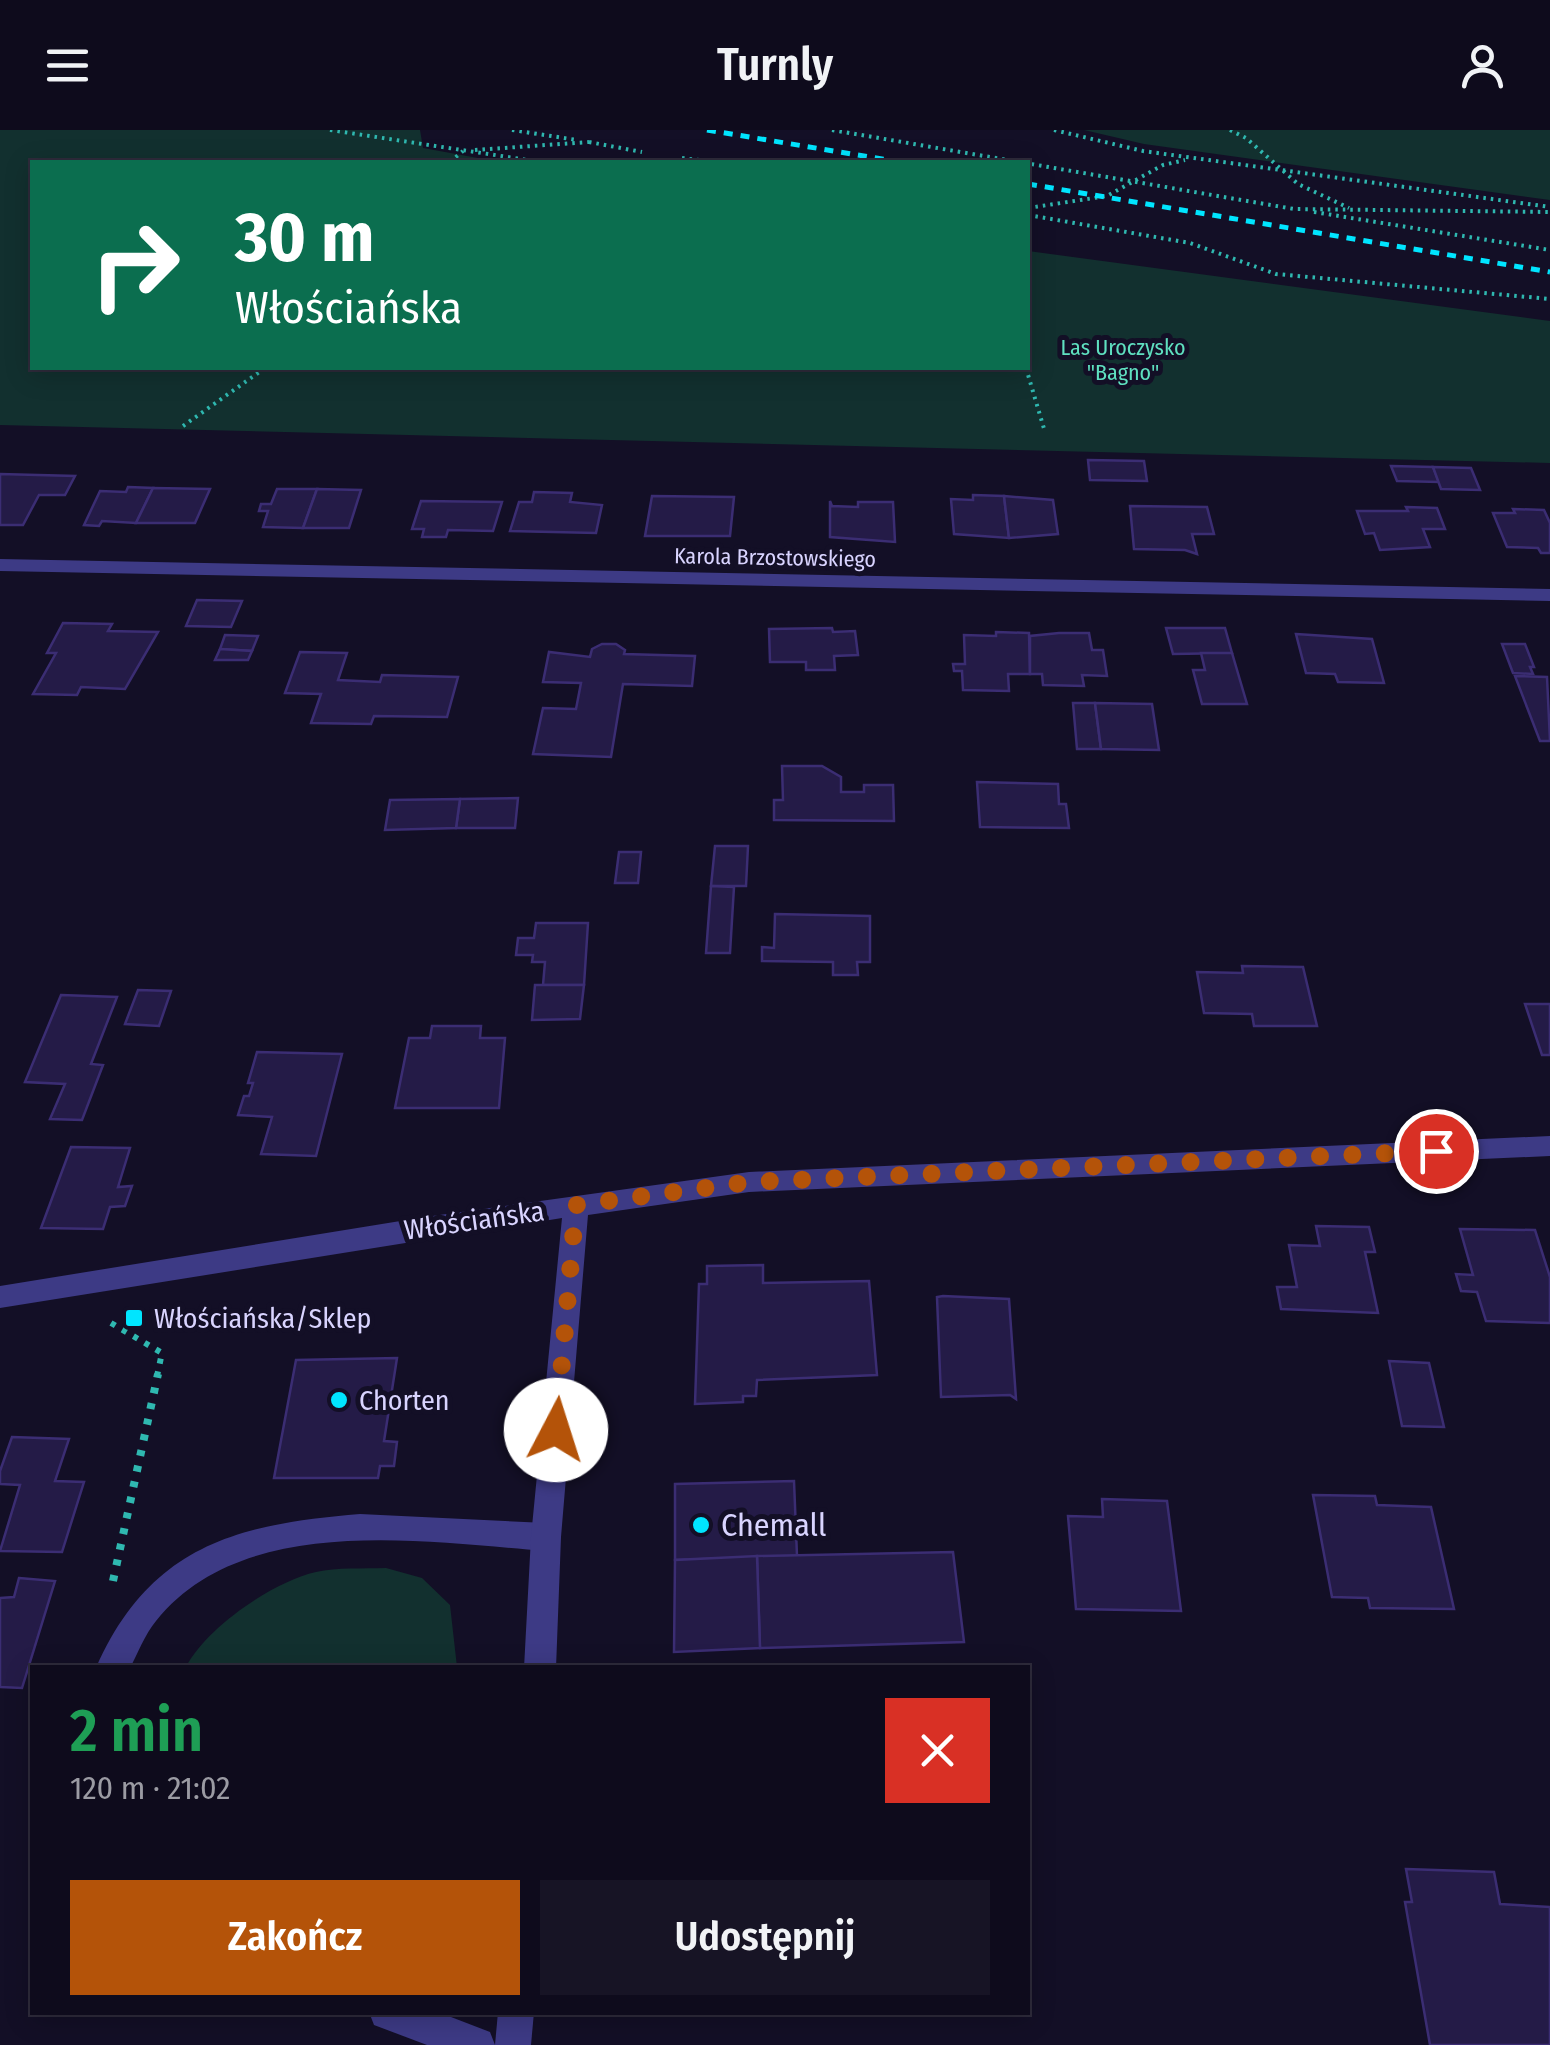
<!DOCTYPE html>
<html lang="pl">
<head>
<meta charset="utf-8">
<style>
  :root { --surface:#0e0b1c; --page:#171425; --text:#f1f3f6; --muted:#9b9ba3; --line:#2e2b3b; --accent:#b45309 }
  body { margin:0; font-family:"Fira Sans Condensed",sans-serif; background:var(--page); color:var(--text); height:100vh; display:flex; flex-direction:column; font-size:38px; white-space:nowrap }
  * { box-sizing:border-box; margin:0 }
  p { font-size:32px; color:var(--muted) }
  .icon { flex:none; width:55px; height:55px; fill:none; stroke:currentColor; stroke-width:2; stroke-linecap:round; stroke-linejoin:round }
  .map { position:relative; flex:1; overflow:hidden }
  .side { position:absolute; left:30px; top:1535px; width:1000px; height:350px; display:flex; flex-direction:column; background:var(--surface); border-radius:0px; box-shadow:0 5px 25px #0003,0 0 0 2px var(--line) }
  .side>* { flex:none }
  .top-card { position:absolute; left:30px; top:30px; width:1000px; height:210px; border-radius:0px; box-shadow:0 5px 25px #0003,0 0 0 2px var(--line); background:#0b6e4f; color:#fff; overflow:hidden }
  .pin { position:absolute; display:grid; place-items:center; width:85px; height:85px; color:#fff; margin:-42px; border:5px solid #fff; border-radius:50%; box-shadow:0 2px 10px #0007 }
  .me { position:absolute; width:110px; margin:-55px; rotate:5deg; stroke-linejoin:round; filter:drop-shadow(0 0 8px #0008) }
  .turn { display:flex; align-items:center; gap:35px; height:210px; padding:0 40px; font-size:45px }
  .turn .icon { width:130px; height:130px; stroke-width:2.5 }
  .turn b { display:block; font-size:70px; line-height:85px }
  .round { display:grid; place-items:center; flex:none; width:105px; height:105px; border-radius:0px; background:var(--page) }
  .overview { display:flex; align-items:center; justify-content:space-between; height:170px; padding:0 40px }
  h1 { font-size:60px; font-weight:600; line-height:75px; color:#1e9e55 }
  .button { display:flex; gap:20px; margin-top:auto; padding:20px 40px }
  .button a { flex:1; height:115px; border-radius:0px; background:var(--accent); color:#fff; font-size:40px; font-weight:600; line-height:115px; text-align:center }
  .button a+a { background:var(--page); color:var(--text) }
  header { display:flex; justify-content:space-between; align-items:center; height:130px; padding:0 40px; background:var(--surface); font-size:45px; font-weight:600 }
  .map>svg:first-child { display:block }
  .green { fill:#12302f }
  .building { fill:#241b47; stroke:#3b2d73; stroke-width:2.5 }
  .lines { fill:none; stroke-linecap:round; stroke-linejoin:round }
  .path-far2 { stroke:#2fb8b0; stroke-width:4; stroke-dasharray:2.5 5; stroke-linecap:butt }
  .path-far1 { stroke:#2fb8b0; stroke-width:6; stroke-dasharray:5 8; stroke-linecap:butt }
  .path { stroke:#2fb8b0; stroke-width:8; stroke-dasharray:6 10; stroke-linecap:butt }
  .service { fill:#3d3a85; fill-rule:evenodd }
  .minor { fill:#3d3a85; fill-rule:evenodd }
  .rail { stroke:#00e5ff; stroke-width:5; stroke-dasharray:9 8; stroke-linecap:butt }
  .route { stroke:#b45309; stroke-width:18; stroke-dasharray:0 32.4 }
  .poi-dot { fill:#00e5ff; stroke:#130f26; stroke-width:4 }
  .labels { text-anchor:middle; stroke-width:10; stroke-linejoin:round; paint-order:stroke }
  .far-park-label { font-size:22px; fill:#5fe0c0; stroke:#130f26 }
  .far-street-label { font-size:22px; fill:#d9d4ff; stroke:#130f26 }
  .street-label { font-size:28px; fill:#d9d4ff; stroke:#130f26 }
  .poi-label { font-size:28px; fill:#d9d4ff; stroke:#130f26; text-anchor:start }
  .near-poi-label { font-size:32px; fill:#d9d4ff; stroke:#130f26; text-anchor:start }
</style>
</head>
<body>
<header><svg class="icon" aria-label="menu" viewBox="0 0 24 24"><path d="M4 6h16M4 12h16M4 18h16"/></svg>Turnly<svg class="icon" aria-label="person" viewBox="0 0 24 24"><circle cx="12" cy="8" r="4"/><path d="M4 21q1-7 8-7t8 7"/></svg></header>
<div class="map">
<svg width="1550" height="1915" viewBox="0 0 1550 1915">
  <rect width="100%" height="100%" fill="#130f26"/>
  <!-- green -->
  <g class="green">
    <path d="M0,0H420L423,18L500,32H32V238H1028V121L1550,191V333L0,295Z"/>
    <path d="M1084,0H1550V70L1144,14Z"/>
    <path d="M386,1438L422,1448L450,1475L457,1537H186C206,1498 272,1452 316,1442C337,1437 364,1439 386,1438Z"/>
  </g>
  <!-- building -->
  <g class="building">
    <path d="M1088,330L1144,331L1147,351L1090,350Z"/>
    <path d="M1391,336L1433,337L1439,352L1397,351Z"/>
    <path d="M1433,337L1471,338L1480,360L1441,359Z"/>
    <path d="M0,344L75,346L65,365H39L23,395H0Z"/>
    <path d="M128,357L153,358L136,393L102,391L99,396L84,395L100,361L126,362Z"/>
    <path d="M153,358L210,359L195,393H136Z"/>
    <path d="M277,359H317L303,398L263,397L268,381H259L261,374H271Z"/>
    <path d="M317,359L361,360L349,398H303Z"/>
    <path d="M534,362L572,363L570,372L602,375L596,403L510,401L519,372H532Z"/>
    <path d="M973,365L1004,366L1009,408L954,404L951,369L973,370Z"/>
    <path d="M652,366L734,367L730,406H645Z"/>
    <path d="M1004,366L1053,370L1058,404L1009,408Z"/>
    <path d="M421,371L502,372L493,401L448,400L446,407H422L424,399H412Z"/>
    <path d="M830,371L832,376L858,377V372H893L895,412L830,407Z"/>
    <path d="M1130,376L1207,377L1214,404H1192L1197,424L1185,420L1134,419Z"/>
    <path d="M1406,377L1437,378L1445,399H1423L1430,417L1380,420L1374,403L1365,404L1357,381H1408Z"/>
    <path d="M1513,379L1544,380L1550,393V423H1541L1538,418L1507,417L1493,383H1515Z"/>
    <path d="M197,470L242,471L231,497L186,496Z"/>
    <path d="M63,493L112,494L108,501L158,502L125,559L81,557L77,565L33,564L56,523H47Z"/>
    <path d="M832,498L833,502L855,501L858,525L834,526L835,540H806V532H770L769,499Z"/>
    <path d="M1166,498H1225L1232,523L1173,524Z"/>
    <path d="M996,502L1029,503L1030,544H1008L1009,561L963,560L962,541H954L953,534H965L964,505L996,506Z"/>
    <path d="M1059,503H1089L1092,520H1103L1107,546L1082,545L1084,556L1043,555L1042,544H1030V506Z"/>
    <path d="M1296,504L1372,509L1384,553L1338,552L1335,544L1306,543Z"/>
    <path d="M225,505L258,506L252,521L220,519Z"/>
    <path d="M602,514H616L625,520L624,524L695,526L692,556L623,554L611,627L533,624L543,578L576,579L581,553L543,552L549,522L590,527L592,519Z"/>
    <path d="M1502,514H1525L1534,537H1530L1533,544L1513,543Z"/>
    <path d="M220,519L252,521L248,530H215Z"/>
    <path d="M300,522L347,523L338,550L380,552L382,545L458,547L447,587L374,586L371,594L311,593L321,564L285,563Z"/>
    <path d="M1201,523H1232L1247,574H1202L1193,540H1205Z"/>
    <path d="M1515,546L1547,547L1550,611H1540Z"/>
    <path d="M1073,573H1095L1101,619H1077Z"/>
    <path d="M1095,573L1152,574L1159,620L1101,619Z"/>
    <path d="M782,636H822L841,647V662H864V655H893L894,691L774,690V670H783Z"/>
    <path d="M977,652L1058,654L1059,674H1066L1069,698L980,697Z"/>
    <path d="M518,668L515,698H456L460,669Z"/>
    <path d="M460,669L456,698L385,700L390,670Z"/>
    <path d="M715,716H748L746,756H711Z"/>
    <path d="M619,722H641L638,753H615Z"/>
    <path d="M711,756L734,757L730,823H706Z"/>
    <path d="M775,784L870,786V832H857L858,845H833V832L762,831V817L774,818Z"/>
    <path d="M536,793H588L584,855H543L545,832H532L533,825H516L518,808H534Z"/>
    <path d="M1242,836L1303,837L1317,896H1254L1252,884L1204,883L1197,842L1243,843Z"/>
    <path d="M535,855H584L580,889L532,890Z"/>
    <path d="M138,860L171,861L159,896L125,894Z"/>
    <path d="M61,865L117,867L91,934L103,935L82,990L50,989L65,954L25,952Z"/>
    <path d="M1525,874H1550V925H1542Z"/>
    <path d="M432,896H481L480,908H505L499,978H395L409,908H430Z"/>
    <path d="M257,922L342,924L316,1026L261,1024L272,987L238,985L244,966H249L253,953H248Z"/>
    <path d="M71,1017L130,1018L118,1057L132,1056L125,1076L110,1077L103,1099L41,1098Z"/>
    <path d="M1316,1096L1369,1097L1375,1122H1365L1378,1183L1281,1179L1277,1157H1297L1289,1115L1320,1116Z"/>
    <path d="M1460,1099L1535,1100L1550,1147V1193L1486,1191L1477,1162L1461,1161L1456,1144L1473,1145Z"/>
    <path d="M763,1135V1153L869,1151L877,1245L757,1250L756,1266H743V1272L695,1274L699,1154H707V1136Z"/>
    <path d="M943,1166L1009,1169L1016,1269L1010,1265L941,1267L937,1167Z"/>
    <path d="M397,1228L384,1311L397,1312L394,1336H380L378,1348H274L296,1230Z"/>
    <path d="M1389,1231L1429,1233L1444,1297L1402,1296Z"/>
    <path d="M12,1307L69,1309L55,1351L84,1352L62,1422L0,1421L20,1355L0,1354V1341Z"/>
    <path d="M794,1351L797,1426L675,1430V1354Z"/>
    <path d="M1313,1365L1375,1366L1377,1375L1431,1377L1454,1479L1370,1478L1368,1468L1332,1467Z"/>
    <path d="M1102,1369L1167,1371L1181,1481L1076,1479L1068,1386L1103,1387Z"/>
    <path d="M953,1422L964,1512L760,1518L757,1426Z"/>
    <path d="M757,1426L760,1518L674,1522L675,1430Z"/>
    <path d="M19,1448L55,1451L22,1558L0,1557V1468L14,1467Z"/>
    <path d="M1406,1739L1494,1742L1500,1774L1550,1777V1915H1430L1405,1772H1412Z"/>
  </g>
  <g class="lines">
    <!-- path-far2 -->
    <g class="path-far2">
      <path d="M330,0L541,32"/>
      <path d="M512,0L577,10"/>
      <path d="M832,0L1294,79L1550,82"/>
      <path d="M1054,0L1143,21L1550,77"/>
      <path d="M1230,0L1246,8L1298,54L1349,78"/>
      <path d="M589,12L642,22"/>
      <path d="M475,20L589,12"/>
      <path d="M682,28L716,32"/>
      <path d="M450,32L463,21"/>
      <path d="M1028,78L1107,66L1163,35L1185,30"/>
      <path d="M1314,82L1550,120"/>
      <path d="M1028,85L1190,113L1276,144L1550,169"/>
      <path d="M1026,238L1045,302"/>
      <path d="M183,296L265,238"/>
    </g>
    <!-- path-far1 -->
    <path class="path-far1" d="M111,1193L162,1223L157,1246"/>
    <!-- path -->
    <path class="path" d="M113,1451L158,1244"/>
    <!-- service -->
    <g class="service">
      <path d="M360,1384L546,1393L557,1397L561,1407L557,1417L546,1421C424,1412 243,1382 156,1491C145,1504 138,1523 130,1538H96C150,1416 237,1394 360,1384Z"/>
      <path d="M369,1882H438L490,1902L495,1915H427L374,1895Z"/>
    </g>
    <!-- minor -->
    <g class="minor">
      <path d="M0,429L1550,459V471L0,441Z"/>
      <path d="M1550,1006V1026L749,1062L588,1085L561,1407L556,1538H524L531,1407L562,1088L0,1178V1156L425,1087L749,1042Z"/>
      <path d="M498,1882H534L531,1915H495Z"/>
    </g>
    <!-- rail -->
    <g class="rail">
      <path d="M707,0L900,32"/>
      <path d="M1028,54L1550,142"/>
    </g>
  </g>
  <g class="lines">
    <!-- route -->
    <path class="route" d="M556,1300L576,1075L750,1052L1436,1021"/>
  </g>
  <!-- markers -->
  <g class="poi-dot">
    <rect x="124" y="1178" width="20" height="20" rx="5"/>
    <circle cx="339" cy="1270" r="10"/>
    <circle cx="701" cy="1395" r="10"/>
  </g>
  <g class="labels">
    <!-- far-park labels -->
    <g class="far-park-label">
      <text x="1123" y="225">Las Uroczysko<tspan x="1123" dy="25">"Bagno"</tspan></text>
    </g>
    <!-- far-street labels -->
    <g class="far-street-label">
      <text transform="translate(775 427) rotate(1)" y="8">Karola Brzostowskiego</text>
    </g>
    <!-- street labels -->
    <g class="street-label">
      <text transform="translate(474 1090) rotate(-8)" y="10">Włościańska</text>
    </g>
    <!-- poi labels -->
    <g class="poi-label">
      <text x="154" y="1198">Włościańska/Sklep</text>
      <text x="359" y="1280">Chorten</text>
    </g>
    <!-- near-poi labels -->
    <g class="near-poi-label">
      <text x="721" y="1406">Chemall</text>
    </g>
  </g>
</svg>
<div class="pin" style="left:1436px;top:1021px;background:#d93025"><svg class="icon" aria-label="arrive" viewBox="0 0 24 24"><path d="M6 21V4h12l-3 4 3 4H6"/></svg></div>
<svg class="me" style="left:556px;top:1300px" viewBox="-20 -20 40 40"><circle r="19" fill="#fff"/><path d="M0-13L10 11 0 6-10 11z" fill="#b45309"/></svg>
<div class="top-card">
<div class="turn"><svg class="icon" aria-label="right" viewBox="0 0 24 24"><path d="M7 20v-9h11M14 6l5 5-5 5"/></svg><div><b>30 m</b>Włościańska</div></div>
</div>
<section class="side">
<div class="overview"><div><h1>2 min</h1><p>120 m · 21:02</p></div><a class="round" style="background:#d93025;color:#fff"><svg class="icon" aria-label="close" viewBox="0 0 24 24"><path d="M6 6l12 12M18 6L6 18"/></svg></a></div>
<div class="button"><a>Zakończ</a><a>Udostępnij</a></div>
</section>
</div>
</body>
</html>
